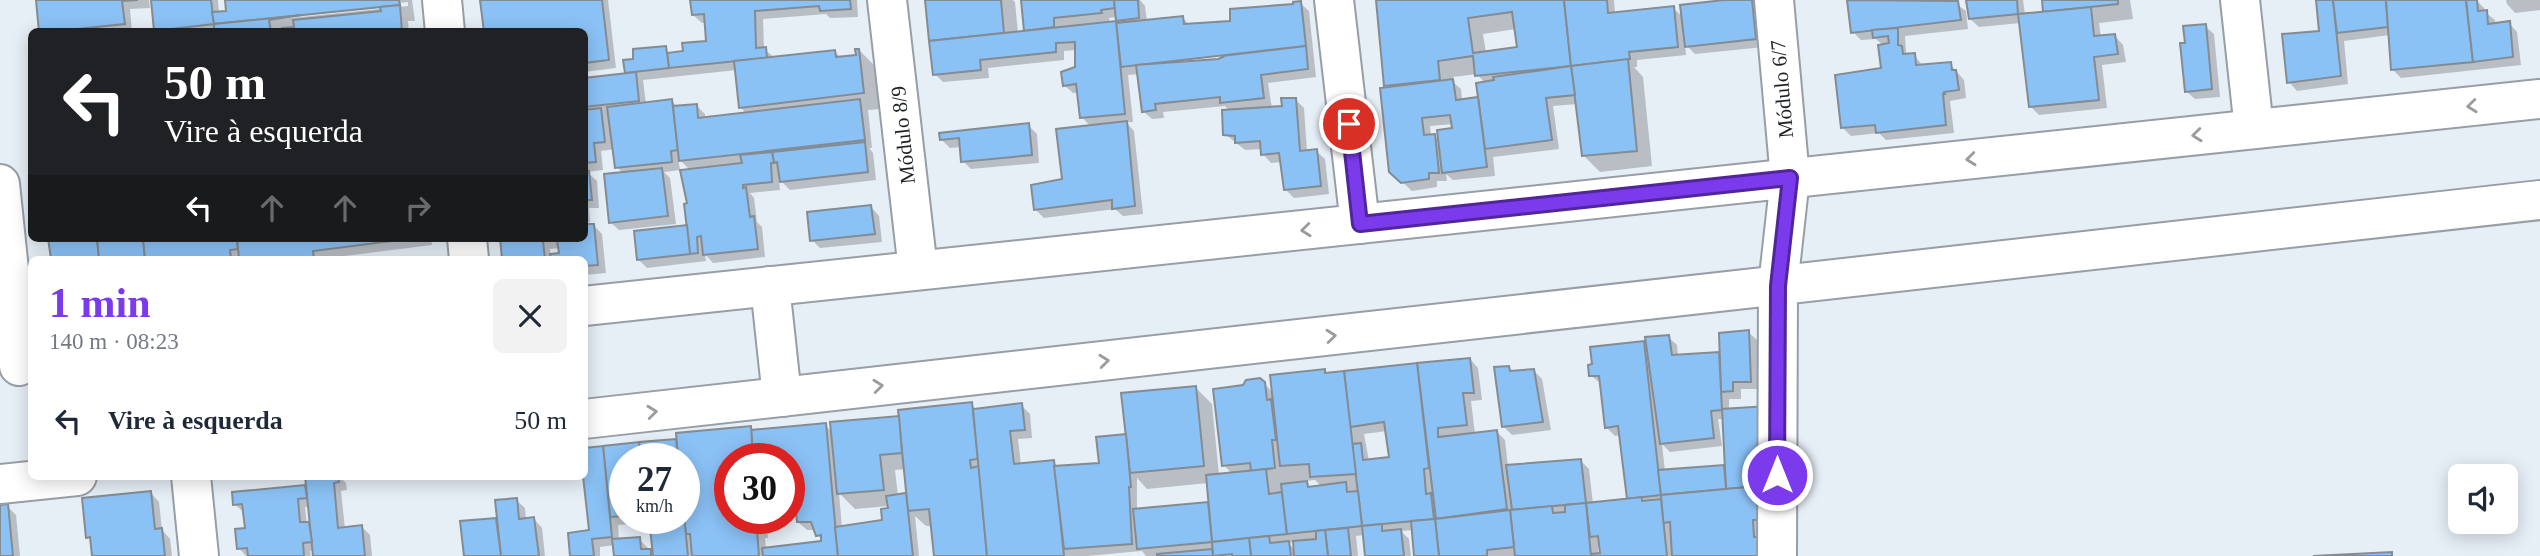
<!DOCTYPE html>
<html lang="pt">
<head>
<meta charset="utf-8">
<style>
  :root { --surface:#fff; --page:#f2f2f3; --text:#1f2937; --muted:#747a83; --accent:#7c3aed }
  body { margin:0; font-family:Georgia,serif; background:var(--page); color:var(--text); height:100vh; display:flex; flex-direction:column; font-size:26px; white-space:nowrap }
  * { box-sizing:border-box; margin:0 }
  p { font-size:23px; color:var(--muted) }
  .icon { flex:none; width:38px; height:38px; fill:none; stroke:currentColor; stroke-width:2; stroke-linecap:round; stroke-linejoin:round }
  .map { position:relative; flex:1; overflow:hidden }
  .panel { position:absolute; left:28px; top:256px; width:560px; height:224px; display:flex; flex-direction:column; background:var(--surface); border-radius:10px; box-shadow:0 4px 18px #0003 }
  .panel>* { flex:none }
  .top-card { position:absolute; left:28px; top:28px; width:560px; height:214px; border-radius:10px; box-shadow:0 4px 18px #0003; background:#202124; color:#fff; overflow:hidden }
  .controls { position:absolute; left:2448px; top:464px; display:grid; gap:14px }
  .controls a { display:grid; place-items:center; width:70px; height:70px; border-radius:10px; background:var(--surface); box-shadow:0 4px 18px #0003; font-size:35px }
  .speed { position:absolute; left:609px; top:443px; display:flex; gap:14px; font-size:35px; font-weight:700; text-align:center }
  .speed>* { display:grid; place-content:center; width:91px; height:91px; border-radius:50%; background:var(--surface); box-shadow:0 4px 18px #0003; line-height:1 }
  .speed small { font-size:18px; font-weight:400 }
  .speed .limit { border:10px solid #d22; background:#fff; color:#111 }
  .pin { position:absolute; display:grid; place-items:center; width:60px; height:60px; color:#fff; margin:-30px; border:4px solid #fff; border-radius:50%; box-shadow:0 2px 7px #0007 }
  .me { position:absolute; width:77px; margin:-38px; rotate:0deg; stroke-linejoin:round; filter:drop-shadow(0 0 5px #0008) }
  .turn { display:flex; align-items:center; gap:24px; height:147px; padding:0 21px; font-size:32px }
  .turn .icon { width:91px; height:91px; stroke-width:2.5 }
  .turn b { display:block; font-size:49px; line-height:60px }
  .lanes { display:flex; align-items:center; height:66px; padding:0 21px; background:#0003; justify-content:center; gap:35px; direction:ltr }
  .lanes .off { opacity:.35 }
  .round { display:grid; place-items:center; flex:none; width:74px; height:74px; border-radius:10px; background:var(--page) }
  .summary { display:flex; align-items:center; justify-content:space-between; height:119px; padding:0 21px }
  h1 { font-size:42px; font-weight:600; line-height:52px; color:var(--accent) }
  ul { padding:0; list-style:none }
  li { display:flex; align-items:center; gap:21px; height:91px; padding:0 21px }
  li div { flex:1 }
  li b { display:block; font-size:26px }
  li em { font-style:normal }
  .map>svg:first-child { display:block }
  .shadow { fill:#0003; fill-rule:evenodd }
  .building { fill:#8bc2f6; stroke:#848b92; stroke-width:2; fill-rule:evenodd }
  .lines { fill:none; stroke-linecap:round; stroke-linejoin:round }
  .minor-casing { stroke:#979ea6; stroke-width:42 }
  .minor { stroke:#fff; stroke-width:38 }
  .oneway { stroke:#9a9c9d }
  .route-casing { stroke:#51269a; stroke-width:18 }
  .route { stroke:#7c3aed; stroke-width:12 }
  .labels { text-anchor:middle; stroke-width:5; stroke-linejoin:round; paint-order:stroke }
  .street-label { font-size:21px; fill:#1f2225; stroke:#fff }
</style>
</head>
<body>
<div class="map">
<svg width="2540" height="556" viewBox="0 0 2540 556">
  <rect width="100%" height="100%" fill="#e6eef6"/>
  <!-- shadow -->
  <g class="shadow">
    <path d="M37,0H149L150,8L130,9L132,32L41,31Z"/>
    <path d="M153,0H218L219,14L228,13L227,0H412L415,21H408L409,32H157ZM408,2V6L241,23V20Z"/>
    <path d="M493,0H608L616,68L584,72V32Z"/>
    <path d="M692,0H857L858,17L830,18L826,14L763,19L764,49L775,58L835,52L841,58L858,57L859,50L875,66L880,109L868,110L872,148H869L873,153L876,180L790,190L779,179L780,190L750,193L754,198L757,222L762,227L765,257L713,263L705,254L706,261L647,268L638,259L689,227L691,171L678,158L680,170L664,172L670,178L676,224L619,230L610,222L624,174L617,167L615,149L601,151L603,170L587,172L597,181L599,208H589L590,222H585L586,226H594L602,234L606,273L584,275V259H504L501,238H584V80L627,75L625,62L666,50L670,54L685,53L708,42L706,23H702L693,15ZM737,70L740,107L747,114L705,119V114L696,105L678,108L672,101L646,104L643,80ZM560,248L561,255L551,256L550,249Z"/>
    <path d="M927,0H1013L1015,2L1018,33L1026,32L1022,0H1140L1145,6L1147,22L1183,18L1190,26L1232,22L1300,3L1309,11L1316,77L1268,83L1272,109L1284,108L1295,99L1304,108L1307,152L1316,151L1325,159L1329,194L1294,198L1285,189L1282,162L1271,163L1263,154L1262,149L1245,150L1225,134L1231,112L1225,106L1163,112L1164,118L1152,119L1143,111L1139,74L1128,75L1133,122H1126L1134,131L1143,214L1123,216L1115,209L1044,218L1035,209L1064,181L1091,127L1082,117L1079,93H1073L1064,85L1077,68V50L1064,51V60L988,68L989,78L943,82L935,74ZM1117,17V23H1110L1109,18ZM1223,54L1225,59L1168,65V62Z"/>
    <path d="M1378,0H1614L1615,14L1673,8L1683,17L1738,0H1752L1759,7L1764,47L1695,54L1685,44L1686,55L1637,60V67H1634L1643,77L1652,166L1600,172L1584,156L1578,104L1553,106L1559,149L1493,157L1495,176L1453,180L1446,174L1447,181H1437V187L1412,191L1397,177ZM1516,29L1519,48L1486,53L1483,34ZM1477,74L1485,83L1480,99L1462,101L1461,89L1454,83L1453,77ZM1453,124L1454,130L1440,141L1435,136H1431L1430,126Z"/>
    <path d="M1849,0H1954L1955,3L1966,11L1968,29L1905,36L1906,52L1909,55H1914L1923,66L1950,64L1964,80L1966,98L1950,101L1954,133L1886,140L1879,133L1851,136L1843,128L1882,69L1884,46L1876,39L1861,40L1853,32Z"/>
    <path d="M1968,0H2023L2025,15L2047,13L2043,0H2130L2133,19L2099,23L2101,37L2115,36L2123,45L2126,62L2102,65L2107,108L2039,115L2030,106L2021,23L1979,27L1970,19Z"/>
    <path d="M2317,0H2476L2484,8L2485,12L2495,20V25L2509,23L2517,32L2521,65L2401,78L2393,70L2390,35L2344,41L2348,84L2297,91L2289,82L2320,32Z"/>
    <path d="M2506,0H2540V10L2515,13L2507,4Z"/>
    <path d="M2205,26L2214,34L2220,97L2195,99L2186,91L2187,44Z"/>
    <path d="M1028,125L1037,134L1039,163L971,169L963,161L961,147L950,148L941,139Z"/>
    <path d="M871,207L879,216L882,242L820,248L812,240Z"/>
    <path d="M50,238H431L432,245L321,259H52Z"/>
    <path d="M1748,332L1757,340L1759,389H1741V399H1729V410L1767,407L1778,556H1416L1413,530L1401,531L1409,539L1411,556H1367L1364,535L1356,536L1358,556H1146L1142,551L1087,556H936L932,526H926L915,516L919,556H616L615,545L600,547V556H572L591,532L584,450L678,440L750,428L754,432L825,425L833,433L971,404L977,410L1021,405L1030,414L1032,438L1018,439L1021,465L1053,462L1059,467L1101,464L1127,436L1196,388L1212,404L1219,475L1232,474L1224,465L1264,383L1273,393L1324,371L1328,374L1470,359L1478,368L1482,400L1471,401L1475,434L1497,432L1505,440L1508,467L1581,461L1589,469L1593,504L1629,500L1621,435L1615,436L1606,427L1602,384L1591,376L1594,366L1592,348L1646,342L1668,337L1677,345L1678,356L1721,354ZM1718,419H1724L1726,466L1665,472L1662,444L1670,452L1722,446ZM1387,431L1391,458L1369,461L1364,434ZM625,458H684V518H625ZM730,458H789V503H796L798,522L807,530H816L823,543L766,549L765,538H768L766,518H730ZM906,469L909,498L906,495L898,496L895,470ZM1137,478L1147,489L1208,483L1210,503L1137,510ZM1315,480L1322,487L1311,488L1304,481ZM839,493L855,509L889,506L884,521L842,528ZM651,519L655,555L639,539L619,540L618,525L632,524V520ZM1295,542V550L1288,543ZM1598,544H1601L1602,554L1598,555Z"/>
    <path d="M1508,368L1514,373L1533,370L1542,379L1551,430L1512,435L1504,427Z"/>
    <path d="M323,476H339L346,483L347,490L341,491L345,529L362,527L370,535L372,556H315L314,550L310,551L311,556H246L239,548L247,529L245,513L234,504L233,494L307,486ZM305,507H310L311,523L307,524Z"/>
    <path d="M151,493L159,502L162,530L170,539L172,556H94L93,541L88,537Z"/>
    <path d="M516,500L525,508L526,520L534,519L542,528L545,556H465L462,523L498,519Z"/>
    <path d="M7,506L16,515L20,556H0V507Z"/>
  </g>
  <!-- building -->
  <g class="building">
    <path d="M36,0H138L122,1L125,24L47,32H39Z"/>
    <path d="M151,0H211L214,24L154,31Z"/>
    <path d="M225,0H399L400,5L214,24L212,12L226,11Z"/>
    <path d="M480,0H602L609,60L584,63V32H484Z"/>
    <path d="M690,0H850L851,9L820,11L819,6L755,11L756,48L766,47L767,58L669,68L667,53L683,51L682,43L706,41L704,14L692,15Z"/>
    <path d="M925,0H1001L1004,33L929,41Z"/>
    <path d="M1021,0H1114L1115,8L1101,10L1102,13L1054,18V27L1024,31Z"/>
    <path d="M1114,0H1138L1139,18L1116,21Z"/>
    <path d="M1376,0H1564L1571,66L1475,76L1473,56L1438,61L1440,80L1384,86ZM1512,12L1517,47L1473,53L1468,18Z"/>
    <path d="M1564,0H1607L1608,13L1674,6L1678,47L1629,52L1630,59L1571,66Z"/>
    <path d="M1724,0H1752L1756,39L1685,47L1680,5Z"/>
    <path d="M1847,0L1958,1L1961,20L1851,33Z"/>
    <path d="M1966,0H2017L2018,14L1969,19Z"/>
    <path d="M2042,0H2118V4L2043,12Z"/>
    <path d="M2316,0H2333L2341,76L2287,83L2282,34L2319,31Z"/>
    <path d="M2333,0H2386L2388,27L2337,33Z"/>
    <path d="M2386,0H2466L2473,62L2391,70Z"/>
    <path d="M2466,0H2477L2478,11L2487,10L2488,24L2510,21L2513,57L2473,62Z"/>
    <path d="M1301,1L1306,46L1121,67L1116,23L1183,16L1184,24L1230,21V9L1293,4V2Z"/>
    <path d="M400,5L402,32H282V28L294,27L293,20L381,11L380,7Z"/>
    <path d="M2091,7L2094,36L2115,34L2118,54L2094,57L2099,100L2029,107L2018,14Z"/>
    <path d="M302,15L269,20L271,32H214V24Z"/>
    <path d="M1116,21L1125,114L1080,118L1076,84L1063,86L1061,72L1075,67V42L1056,43V52L980,60L981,70L933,75L929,41Z"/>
    <path d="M2206,24L2212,89L2185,92L2180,43H2185L2183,26Z"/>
    <path d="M1898,28V45L1902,46L1903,54L1915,53L1916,65L1951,62L1952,70H1956L1959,90L1944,92L1945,94H1943L1946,125L1876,133L1875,125L1841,128L1835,75L1881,68L1878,45L1889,43L1888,36L1873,38L1872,30Z"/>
    <path d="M666,46L669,68L625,73L623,60L633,59V49Z"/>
    <path d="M1306,46L1308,69L1261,75L1264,98L1220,103V97L1155,104L1156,110L1142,112L1136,65L1218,59L1223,57L1222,56Z"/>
    <path d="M855,49H859L864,93L739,108L734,61L835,50L836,57L856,55Z"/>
    <path d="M1628,59L1637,151L1582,156L1571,66Z"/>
    <path d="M1571,66L1575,95L1546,98L1552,140L1485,149L1476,83L1494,80L1493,77Z"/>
    <path d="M636,72L639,101L584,107V78Z"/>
    <path d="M1453,79L1456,100L1478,97L1487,167L1442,173L1437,130L1452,128L1450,115L1422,118L1424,135L1435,134L1439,173H1429V179L1401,183L1389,172L1380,88Z"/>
    <path d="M1281,98H1296L1300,151L1317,149L1321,186L1284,190L1279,153L1261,155L1260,141L1235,143V136L1223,135L1222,110L1282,106Z"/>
    <path d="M672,99L678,150L671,151L672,162L615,168L607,107Z"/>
    <path d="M860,99L865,140L679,161L673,106L697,104L698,118Z"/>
    <path d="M601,108L605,142L594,143L596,162L584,163V110Z"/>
    <path d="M1127,121L1135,206L1112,209V200L1034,210L1031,185L1062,179L1056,129Z"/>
    <path d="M1029,123L1032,155L961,162L959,138L940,140L939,133Z"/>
    <path d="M865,142L868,172L780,182L777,162L774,163L772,152Z"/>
    <path d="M772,152L774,163H771L772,182L743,185V188L746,187L750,217L754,216L758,249L703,255L701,236L697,237L698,253L690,254L684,204L687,203L680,170L742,163L740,155Z"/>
    <path d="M662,168L668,216L609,223L604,174Z"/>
    <path d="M584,171H589L592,200H584Z"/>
    <path d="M871,205L875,234L810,241L807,212Z"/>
    <path d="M584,224H594L598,265L584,266V259H551L550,254L559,253L557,240L543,241L545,259H502L500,238H584Z"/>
    <path d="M687,225L690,254L637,260L634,231Z"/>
    <path d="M48,238H97L99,259H51Z"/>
    <path d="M97,238H143L145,259H99Z"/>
    <path d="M143,238H237L238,249L230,250L231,259H145Z"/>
    <path d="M237,238H415L313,251L314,259H239Z"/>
    <path d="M1749,330L1751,382H1733V391L1721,392L1719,333Z"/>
    <path d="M1669,335L1672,355L1719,352L1722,410L1711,411L1714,438L1660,444L1645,337Z"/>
    <path d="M1644,341L1661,495L1627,499L1618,426L1605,428L1599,376H1589L1588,365L1592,364L1590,347Z"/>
    <path d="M1470,358L1474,393H1463L1467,425L1438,428V437L1497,430L1507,509L1436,519L1417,363Z"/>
    <path d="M1417,363L1429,468L1424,469L1426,494L1431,493L1434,519L1362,526L1352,444L1361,443L1363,460L1389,457L1384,422L1350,427L1344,371Z"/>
    <path d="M1509,366L1510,371L1534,369L1543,422L1502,427L1494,367Z"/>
    <path d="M1325,369V373L1344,371L1356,474L1310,477L1309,464L1280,466L1270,375Z"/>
    <path d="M1260,378L1265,382L1267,400L1271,399L1276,440H1272L1275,468L1251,471L1250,463L1222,466L1213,389L1243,385L1246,380Z"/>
    <path d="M1196,386L1204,466L1130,473L1121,393Z"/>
    <path d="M972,402L978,459L970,460L971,468L979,466L987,556H934L929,509L908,511L898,410Z"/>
    <path d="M1022,403L1025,430L1010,431L1014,464L1054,460L1064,556H987L973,409Z"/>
    <path d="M1768,406V485L1726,489L1722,409Z"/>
    <path d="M899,416L902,453L880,455L884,490L837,494L830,422Z"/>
    <path d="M826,423L838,556H763L762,548L821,541V535L816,536L811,522H797L794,494L789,495V458H753L751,430Z"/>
    <path d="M751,426L753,458H730V518H759L761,531H757L759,556H692L690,534H686L684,516V458H678L676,433Z"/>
    <path d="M1126,434L1131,487H1129L1132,544L1064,549L1054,466L1099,463L1096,437Z"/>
    <path d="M676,439L678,458H640L639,442Z"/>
    <path d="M639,442L640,458H625L624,516L610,517L603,446Z"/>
    <path d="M603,446L612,537L592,539L594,556H570L568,533L589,530L583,476L584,448Z"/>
    <path d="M1581,459L1586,503L1512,510L1506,465Z"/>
    <path d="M1724,465L1726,489L1661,495L1658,470Z"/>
    <path d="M1266,469L1269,494L1282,492L1287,534L1212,542L1206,475Z"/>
    <path d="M305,476H338L339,482L334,483L338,528L362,525L365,556H313Z"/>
    <path d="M1307,481L1308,487L1346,482L1347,492L1358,491L1362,526L1287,534L1281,484Z"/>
    <path d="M305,485L307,498L298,499L300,522H309L312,542L303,543L304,556H248L247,548L237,549L235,529L245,528L242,504L233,505L232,492Z"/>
    <path d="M1769,485V513L1757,514V520H1753L1754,537H1761L1770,556H1672L1670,522L1663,523L1661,495Z"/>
    <path d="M151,491L155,529L162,528L165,556H92L90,537L86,538L82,498Z"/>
    <path d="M906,493L913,556H838L835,527L882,520L881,509L888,508L886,496Z"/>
    <path d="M1642,497V501L1661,499L1667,556H1591V554L1600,553L1598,536L1590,537L1586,503Z"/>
    <path d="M517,498L519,519L534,517L539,556H501L495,500Z"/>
    <path d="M1208,502L1212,542L1137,549L1133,509Z"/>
    <path d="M1586,503L1591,556H1515L1510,510L1552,506L1553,513L1565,512V505Z"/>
    <path d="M8,504L13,556H0V505Z"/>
    <path d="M1510,510L1514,547L1487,550V556H1439L1435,519Z"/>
    <path d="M684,516L688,556H653L649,518Z"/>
    <path d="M496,518L501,556H464L460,521Z"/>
    <path d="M1435,519L1439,556H1414L1411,521Z"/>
    <path d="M1382,524V531L1401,529L1404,556H1365L1362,526Z"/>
    <path d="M1348,528L1351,556H1328L1325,530Z"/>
    <path d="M1325,530L1328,556H1294L1293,541L1316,539V531Z"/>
    <path d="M1269,536L1270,543L1289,541L1291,556H1251L1249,538Z"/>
    <path d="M640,537L641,549H651V556H614L612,539Z"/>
    <path d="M1249,538L1251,556H1232V554L1213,556L1212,542Z"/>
    <path d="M1212,549L1213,556H1157V554Z"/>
    <path d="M2392,552V556H2313Z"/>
  </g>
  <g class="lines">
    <!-- minor casing -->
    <g class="minor-casing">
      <g id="minor">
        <path d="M442,0L445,32"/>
        <path d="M887,0L918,270"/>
        <path d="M1334,0L1360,224"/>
        <path d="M1774,0L1790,178L1778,286L1777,556"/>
        <path d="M2240,0L2254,129"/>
        <path d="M0,184L19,366"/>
        <path d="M467,238L469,259"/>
        <path d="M770,286L782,397"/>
        <path d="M584,306L2540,99"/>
        <path d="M584,419L2540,200"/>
        <path d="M191,476L199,556"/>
        <path d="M0,484L77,476"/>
      </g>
    </g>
    <!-- minor -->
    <use href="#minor" class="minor"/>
  </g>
  <!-- one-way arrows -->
  <defs><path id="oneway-chevron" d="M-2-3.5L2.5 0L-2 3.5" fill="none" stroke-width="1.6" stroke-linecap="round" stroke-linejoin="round" transform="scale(1.75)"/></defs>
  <g class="oneway">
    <use href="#oneway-chevron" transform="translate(2472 106) rotate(174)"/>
    <use href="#oneway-chevron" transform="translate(2197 135) rotate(174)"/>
    <use href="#oneway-chevron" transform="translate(1971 159) rotate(174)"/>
    <use href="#oneway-chevron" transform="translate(1306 230) rotate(174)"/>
    <use href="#oneway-chevron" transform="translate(1331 336) rotate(-6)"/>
    <use href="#oneway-chevron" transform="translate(1104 361) rotate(-6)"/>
    <use href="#oneway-chevron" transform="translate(878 386) rotate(-6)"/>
    <use href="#oneway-chevron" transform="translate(652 412) rotate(-6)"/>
  </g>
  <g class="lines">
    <!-- route casing -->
    <g class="route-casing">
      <path id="route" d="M1349,124L1360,224L1790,178L1778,286L1777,475"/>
    </g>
    <!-- route -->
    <use href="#route" class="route"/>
  </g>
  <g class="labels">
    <!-- street labels -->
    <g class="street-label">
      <text transform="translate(1782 89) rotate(-95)" y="7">Módulo 6/7</text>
      <text transform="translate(903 135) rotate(-96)" y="7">Módulo 8/9</text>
    </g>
  </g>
</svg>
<div class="controls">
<a><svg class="icon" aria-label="sound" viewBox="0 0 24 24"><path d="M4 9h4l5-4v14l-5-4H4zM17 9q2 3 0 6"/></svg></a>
</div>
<div class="speed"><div>27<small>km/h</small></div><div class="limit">30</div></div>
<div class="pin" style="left:1349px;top:124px;background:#d93025"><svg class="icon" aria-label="arrive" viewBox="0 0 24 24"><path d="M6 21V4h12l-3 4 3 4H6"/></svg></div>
<svg class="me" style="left:1777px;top:475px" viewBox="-20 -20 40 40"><circle r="17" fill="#7c3aed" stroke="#fff" stroke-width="3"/><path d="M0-11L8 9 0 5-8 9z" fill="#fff"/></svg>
<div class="top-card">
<div class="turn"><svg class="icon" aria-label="left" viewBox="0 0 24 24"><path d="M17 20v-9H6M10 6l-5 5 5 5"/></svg><div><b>50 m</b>Vire à esquerda</div></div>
<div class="lanes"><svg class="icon" aria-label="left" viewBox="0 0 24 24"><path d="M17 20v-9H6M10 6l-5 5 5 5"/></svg><svg class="icon off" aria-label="ahead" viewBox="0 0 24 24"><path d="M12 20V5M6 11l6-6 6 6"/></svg><svg class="icon off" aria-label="ahead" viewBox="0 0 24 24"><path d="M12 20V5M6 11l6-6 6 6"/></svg><svg class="icon off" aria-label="right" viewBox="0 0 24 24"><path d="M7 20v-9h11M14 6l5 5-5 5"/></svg></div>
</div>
<section class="panel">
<div class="summary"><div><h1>1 min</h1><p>140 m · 08:23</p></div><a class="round"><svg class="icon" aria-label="close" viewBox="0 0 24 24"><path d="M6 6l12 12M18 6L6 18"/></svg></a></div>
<ul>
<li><svg class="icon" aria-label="left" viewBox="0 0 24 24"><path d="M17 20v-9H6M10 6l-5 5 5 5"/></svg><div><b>Vire à esquerda</b></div><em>50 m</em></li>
</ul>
</section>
</div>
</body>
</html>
